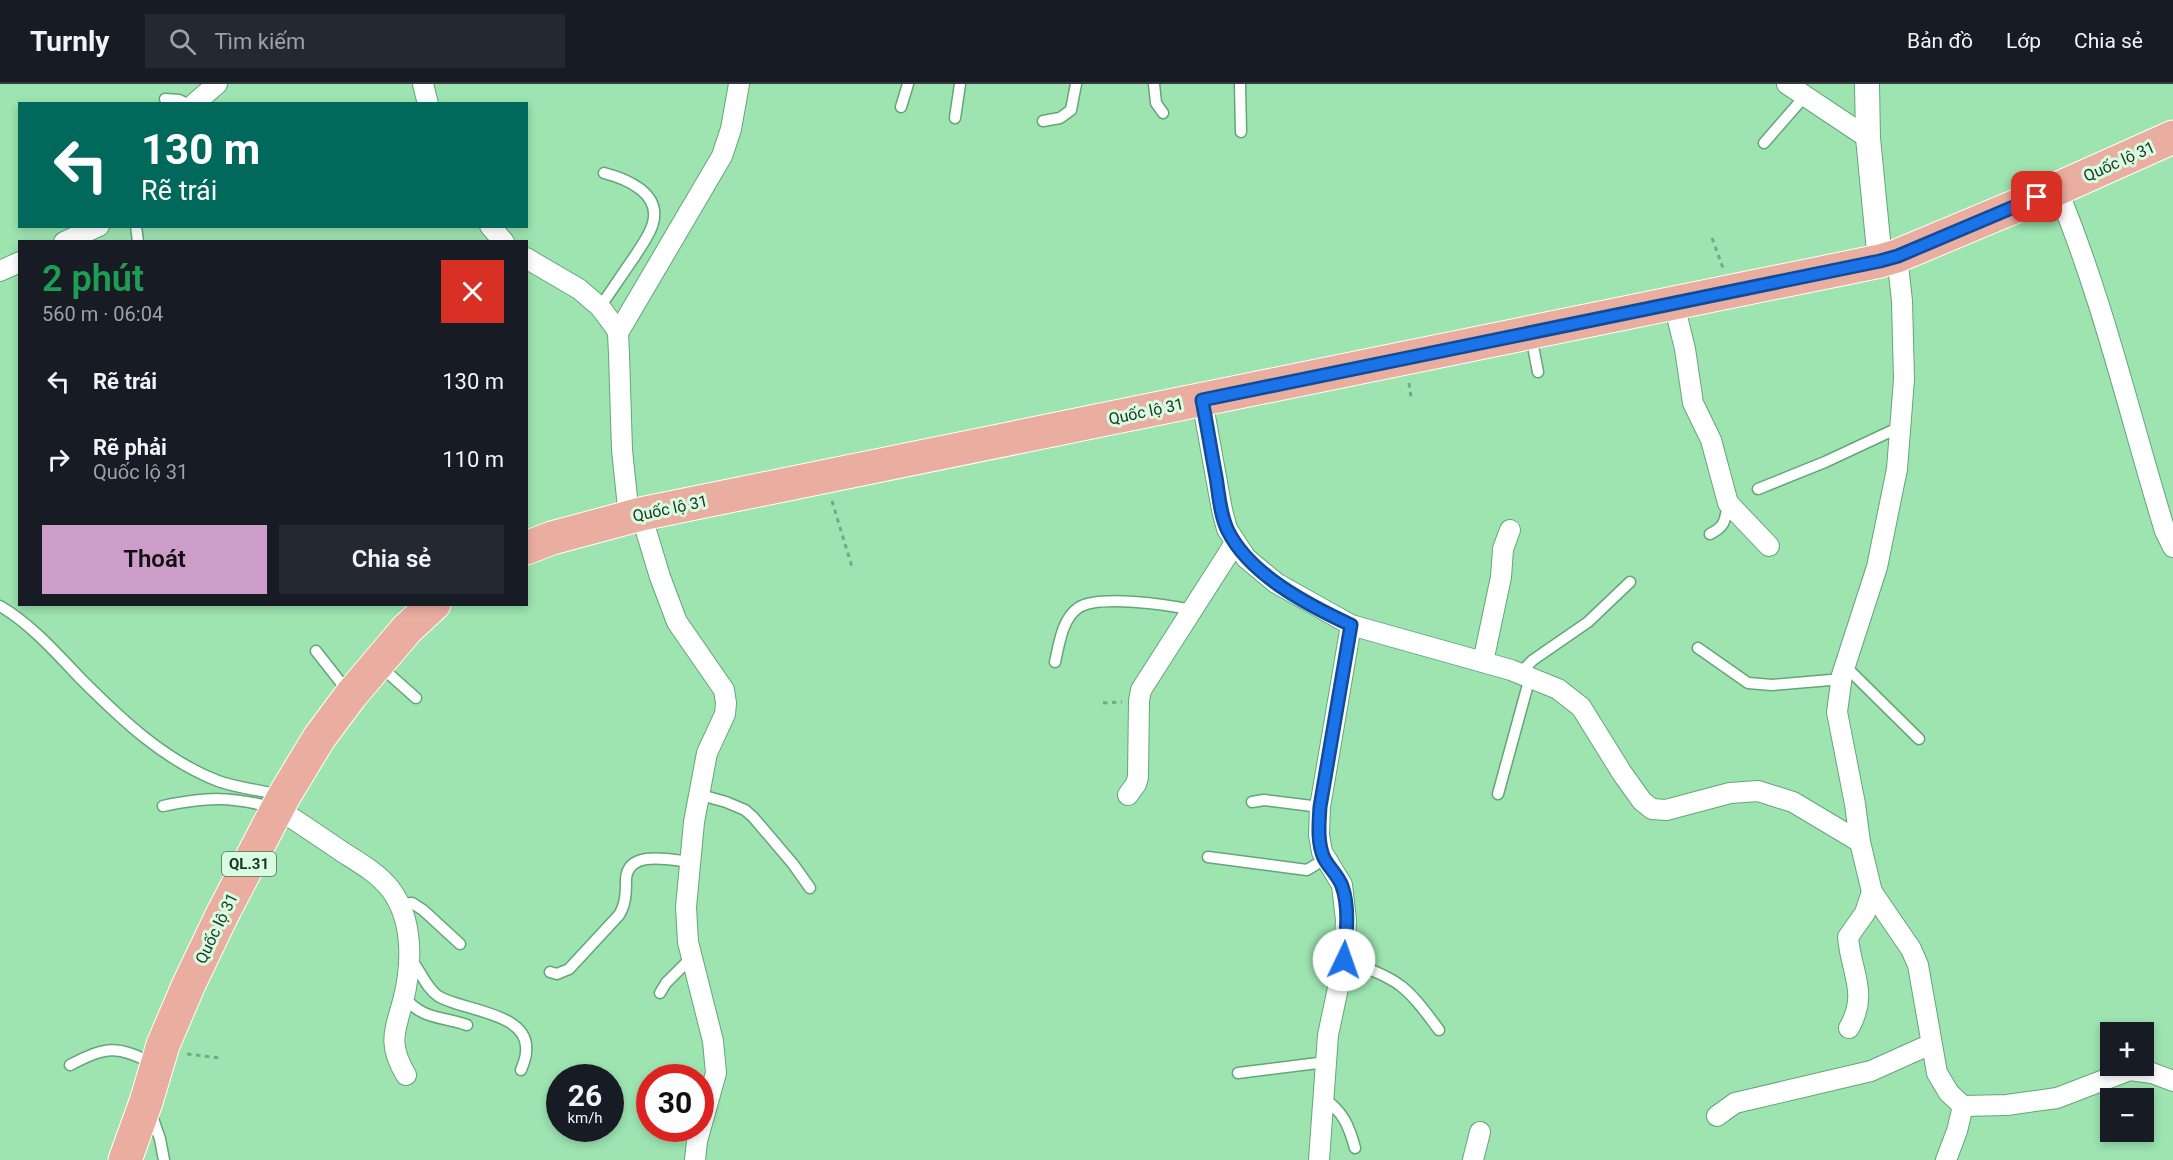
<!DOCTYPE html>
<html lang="vi">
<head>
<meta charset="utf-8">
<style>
  :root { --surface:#171b24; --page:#242831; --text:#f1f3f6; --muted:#9ea1a6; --line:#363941; --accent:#cd9dc9 }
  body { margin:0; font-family:Roboto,sans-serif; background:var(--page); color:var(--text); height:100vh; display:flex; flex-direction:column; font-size:22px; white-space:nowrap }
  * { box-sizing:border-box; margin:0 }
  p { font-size:20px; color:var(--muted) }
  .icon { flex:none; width:33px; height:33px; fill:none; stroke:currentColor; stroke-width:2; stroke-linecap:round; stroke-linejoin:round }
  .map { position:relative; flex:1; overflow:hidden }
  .sheet { position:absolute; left:18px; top:156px; width:510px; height:366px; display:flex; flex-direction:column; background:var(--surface); border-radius:0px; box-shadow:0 3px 9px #0003 }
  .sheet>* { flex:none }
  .guide { position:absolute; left:18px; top:18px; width:510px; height:126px; border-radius:0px; box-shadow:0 3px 9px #0003; background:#00695c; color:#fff; overflow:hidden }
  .fabs { position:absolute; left:2100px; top:938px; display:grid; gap:12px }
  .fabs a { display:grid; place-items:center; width:54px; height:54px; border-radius:0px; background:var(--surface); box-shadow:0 3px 9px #0003; font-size:30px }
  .speed { position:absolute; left:546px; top:980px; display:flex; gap:12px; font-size:30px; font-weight:700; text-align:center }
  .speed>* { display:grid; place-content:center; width:78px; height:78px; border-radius:50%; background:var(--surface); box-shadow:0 3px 9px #0003; line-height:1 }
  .speed small { font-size:15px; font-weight:400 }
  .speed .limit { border:9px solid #d22; background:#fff; color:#111 }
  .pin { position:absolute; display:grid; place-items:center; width:51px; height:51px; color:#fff; margin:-26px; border-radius:12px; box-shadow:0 3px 9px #0006 }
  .me { position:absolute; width:66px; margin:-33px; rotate:3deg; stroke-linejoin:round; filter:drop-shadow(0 0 4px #0008) }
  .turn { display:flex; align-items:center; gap:21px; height:126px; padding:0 24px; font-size:27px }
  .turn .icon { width:78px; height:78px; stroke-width:2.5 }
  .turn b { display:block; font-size:42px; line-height:51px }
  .round { display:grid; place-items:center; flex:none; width:63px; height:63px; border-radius:0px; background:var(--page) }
  .head { display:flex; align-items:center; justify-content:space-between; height:102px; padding:0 24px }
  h1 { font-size:36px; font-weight:600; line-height:45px; color:#1e9e55 }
  .button { display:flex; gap:12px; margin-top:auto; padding:12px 24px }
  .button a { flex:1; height:69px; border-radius:0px; background:var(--accent); color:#111; font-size:24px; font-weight:600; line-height:69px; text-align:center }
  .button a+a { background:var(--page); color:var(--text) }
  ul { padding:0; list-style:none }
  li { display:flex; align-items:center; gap:18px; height:78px; padding:0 24px }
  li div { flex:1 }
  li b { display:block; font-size:22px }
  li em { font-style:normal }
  header { display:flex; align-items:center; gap:36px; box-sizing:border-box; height:84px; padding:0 30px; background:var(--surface); border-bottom:2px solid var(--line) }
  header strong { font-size:28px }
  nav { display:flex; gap:33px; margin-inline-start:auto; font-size:21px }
  .search { width:420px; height:54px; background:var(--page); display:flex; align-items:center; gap:15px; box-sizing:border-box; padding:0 21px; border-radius:0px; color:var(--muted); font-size:22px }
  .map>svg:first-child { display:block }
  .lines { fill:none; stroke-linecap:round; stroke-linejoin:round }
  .service-casing { stroke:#62a777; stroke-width:13 }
  .minor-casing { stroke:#62a777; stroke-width:22 }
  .tertiary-casing { stroke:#62a777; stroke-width:26 }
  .trunk-casing { stroke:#fff; stroke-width:35 }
  .path { stroke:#72ab82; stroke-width:3; stroke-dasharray:4.5 4.5; stroke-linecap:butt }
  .service { stroke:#fff; stroke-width:10 }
  .minor { stroke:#fff; stroke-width:20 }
  .tertiary { stroke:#fff; stroke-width:24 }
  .trunk { stroke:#eaaea0; stroke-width:33 }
  .route-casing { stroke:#114b97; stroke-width:15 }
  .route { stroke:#1a73e8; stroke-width:10 }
  .labels { text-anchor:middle; stroke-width:6; stroke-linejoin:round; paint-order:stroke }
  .shield { fill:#d9fbe1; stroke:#52705b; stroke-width:1.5 }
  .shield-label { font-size:15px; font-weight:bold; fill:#183421 }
  .street-label { font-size:16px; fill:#183421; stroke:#d9fbe1 }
</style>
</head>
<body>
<header>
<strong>Turnly</strong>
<div class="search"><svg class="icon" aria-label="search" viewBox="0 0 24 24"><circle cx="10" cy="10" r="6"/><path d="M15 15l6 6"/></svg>Tìm kiếm</div>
<nav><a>Bản đồ</a><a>Lớp</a><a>Chia sẻ</a></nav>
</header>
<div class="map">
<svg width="2173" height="1076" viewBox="0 0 2173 1076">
  <rect width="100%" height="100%" fill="#9de4b1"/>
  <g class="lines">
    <!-- service casing -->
    <g class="service-casing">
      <g id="service">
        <path d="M1154,0L1156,19L1163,29"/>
        <path d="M1240,0L1241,48"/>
        <path d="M165,15L179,16L188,20"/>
        <path d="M901,23L908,0"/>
        <path d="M955,34L960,0"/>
        <path d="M1043,37L1060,34L1071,26L1076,0"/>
        <path d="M1764,59L1805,12"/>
        <path d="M136,142L138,158"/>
        <path d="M600,223C612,206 623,189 635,172C641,162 650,151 653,139C661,109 627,95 604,89"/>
        <path d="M1531,252L1538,288"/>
        <path d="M1758,405L1825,378L1900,343"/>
        <path d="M1710,450C1726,442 1725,436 1728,419"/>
        <path d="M0,522C31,540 57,570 82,596C122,636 164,676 218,697C237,704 260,706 281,711"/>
        <path d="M1698,564L1748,599L1772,601L1842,595"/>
        <path d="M316,567L349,609"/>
        <path d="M1055,578C1059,561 1062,535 1078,524C1098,510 1169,521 1192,526"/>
        <path d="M380,582L416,614"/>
        <path d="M1845,582L1919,655"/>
        <path d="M1520,589L1533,576L1588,538L1630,498"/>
        <path d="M1498,710L1530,593"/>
        <path d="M701,711L726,718L745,726L753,733L793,780L810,804"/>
        <path d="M1252,718L1264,716L1320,723"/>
        <path d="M163,722C207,713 230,712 275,724"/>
        <path d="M1208,773L1307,786L1325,775"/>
        <path d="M398,820L412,819L423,826L460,860"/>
        <path d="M410,874C420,885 425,903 438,912C462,927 531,928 526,968C526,974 523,981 521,986"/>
        <path d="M1344,876C1363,883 1385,890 1401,902C1416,914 1427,930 1439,946"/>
        <path d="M550,888L557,890L569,885L619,831C626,820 626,808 626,795C628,765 671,776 690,778"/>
        <path d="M660,909L666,899L691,874"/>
        <path d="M404,913C423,936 441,932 467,941"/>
        <path d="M70,981C107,962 116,961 154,980"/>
        <path d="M1238,989L1326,978"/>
        <path d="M1323,1014C1343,1027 1349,1042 1355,1064"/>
        <path d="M151,1029L160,1055L164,1076"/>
      </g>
    </g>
    <!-- minor casing -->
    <g class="minor-casing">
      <g id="minor">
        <path d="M423,0L428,20"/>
        <path d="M1787,0L1868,54"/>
        <path d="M194,20L217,0"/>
        <path d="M2057,105C2103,215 2130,333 2165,447L2173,463"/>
        <path d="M490,142L504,158"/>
        <path d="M64,158L99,142"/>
        <path d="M1897,172L1902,217L1904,295L1897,385L1877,483L1842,591L1837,628L1855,720L1860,758L1872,808L1911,865L1918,881L1937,989L1949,1009L1963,1022L2007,1021L2057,1014L2130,986L2152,989L2173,997"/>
        <path d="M526,174L579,205L600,223L615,243L618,249L619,270L622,366L629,433"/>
        <path d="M0,187L20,178"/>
        <path d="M1674,220L1685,265L1693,319L1711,356L1728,419L1769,462"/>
        <path d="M618,249L722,72L731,45L739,0"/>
        <path d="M1202,316L1222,426L1227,445L1246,474L1276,499L1351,541L1511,586L1558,605L1581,623L1622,689L1642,717L1652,725L1666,726L1730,709L1758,707L1793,718L1860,758"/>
        <path d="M641,430L660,493L677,538L724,606L726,619L725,630L707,669L694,738L686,823L688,858L713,957L716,989L697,1057L695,1076"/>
        <path d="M1483,578L1501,493L1503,465L1510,446"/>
        <path d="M1128,711L1136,700L1138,693L1139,617L1141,606L1235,459"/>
        <path d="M278,725C300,739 322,754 344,769C360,779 379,790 391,806C414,837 412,882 403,917C394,949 388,961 406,991"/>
        <path d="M1849,944C1869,909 1851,889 1848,853L1865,829L1872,808"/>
        <path d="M1717,1032L1735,1019L1871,987L1931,960"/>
        <path d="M1319,1076L1328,951L1344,876L1346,836L1342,801L1322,768L1319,751L1320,723L1351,541"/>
        <path d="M1473,1076L1480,1048"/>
        <path d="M1946,1076L1957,1047L1963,1022"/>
      </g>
    </g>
    <!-- tertiary casing -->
    <g class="tertiary-casing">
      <path id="tertiary" d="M1867,0L1868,54L1880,177"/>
    </g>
    <!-- trunk casing -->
    <g class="trunk-casing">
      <g id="trunk">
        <path d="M526,464L552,454L641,430L1880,177L1897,172L2057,105L2173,53"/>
        <path d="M125,1076L146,1018L163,961L189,900L222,831L284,712L319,654L351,611L407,545L434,520"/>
      </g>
    </g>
    <!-- path -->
    <g class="path">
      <path d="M1712,154L1723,184"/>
      <path d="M1409,299L1411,313"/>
      <path d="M832,417L852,483"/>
      <path d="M1103,619L1122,618"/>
      <path d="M187,970L220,974"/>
    </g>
    <!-- service -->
    <use href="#service" class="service"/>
    <!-- minor -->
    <use href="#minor" class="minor"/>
    <!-- tertiary -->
    <use href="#tertiary" class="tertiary"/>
    <!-- trunk -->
    <use href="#trunk" class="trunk"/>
  </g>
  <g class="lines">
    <!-- route casing -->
    <g class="route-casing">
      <path id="route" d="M1344,876C1346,853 1350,824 1342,802C1338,791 1329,784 1324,774C1317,759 1319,739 1320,723L1351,541C1308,521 1250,491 1228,447C1220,431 1219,411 1216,393C1211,367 1207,341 1202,316L1880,177L1898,172L2037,113"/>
    </g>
    <!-- route -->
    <use href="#route" class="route"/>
  </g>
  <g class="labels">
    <!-- shield labels -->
    <rect class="shield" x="222" y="768" width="54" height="24" rx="4.5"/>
    <g class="shield-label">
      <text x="249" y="785">QL.31</text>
    </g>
    <!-- street labels -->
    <g class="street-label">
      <text transform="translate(2119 77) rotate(-24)" y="6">Quốc lộ 31</text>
      <text transform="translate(1146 327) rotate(-12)" y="6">Quốc lộ 31</text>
      <text transform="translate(670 424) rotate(-12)" y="6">Quốc lộ 31</text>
      <text transform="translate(216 844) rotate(-64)" y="6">Quốc lộ 31</text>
    </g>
  </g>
</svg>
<div class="fabs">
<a>+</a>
<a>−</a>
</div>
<div class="speed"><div>26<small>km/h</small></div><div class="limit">30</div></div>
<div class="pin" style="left:2037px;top:113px;background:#d93025"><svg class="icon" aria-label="arrive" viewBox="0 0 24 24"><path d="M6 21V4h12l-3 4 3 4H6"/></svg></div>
<svg class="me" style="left:1344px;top:876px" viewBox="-20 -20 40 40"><circle r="19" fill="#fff"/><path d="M0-13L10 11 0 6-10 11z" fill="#1a73e8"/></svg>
<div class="guide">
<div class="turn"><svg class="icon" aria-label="left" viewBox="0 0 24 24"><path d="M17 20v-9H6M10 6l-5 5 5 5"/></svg><div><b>130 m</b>Rẽ trái</div></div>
</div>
<section class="sheet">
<div class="head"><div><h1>2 phút</h1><p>560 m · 06:04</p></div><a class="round" style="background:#d93025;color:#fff"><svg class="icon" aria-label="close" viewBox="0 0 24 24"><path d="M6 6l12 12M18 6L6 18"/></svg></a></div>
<ul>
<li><svg class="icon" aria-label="left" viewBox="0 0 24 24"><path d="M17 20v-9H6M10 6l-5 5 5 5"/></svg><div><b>Rẽ trái</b></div><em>130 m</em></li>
<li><svg class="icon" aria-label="right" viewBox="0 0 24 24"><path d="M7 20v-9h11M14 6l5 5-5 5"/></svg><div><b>Rẽ phải</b><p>Quốc lộ 31</p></div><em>110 m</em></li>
</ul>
<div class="button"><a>Thoát</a><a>Chia sẻ</a></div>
</section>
</div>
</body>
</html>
